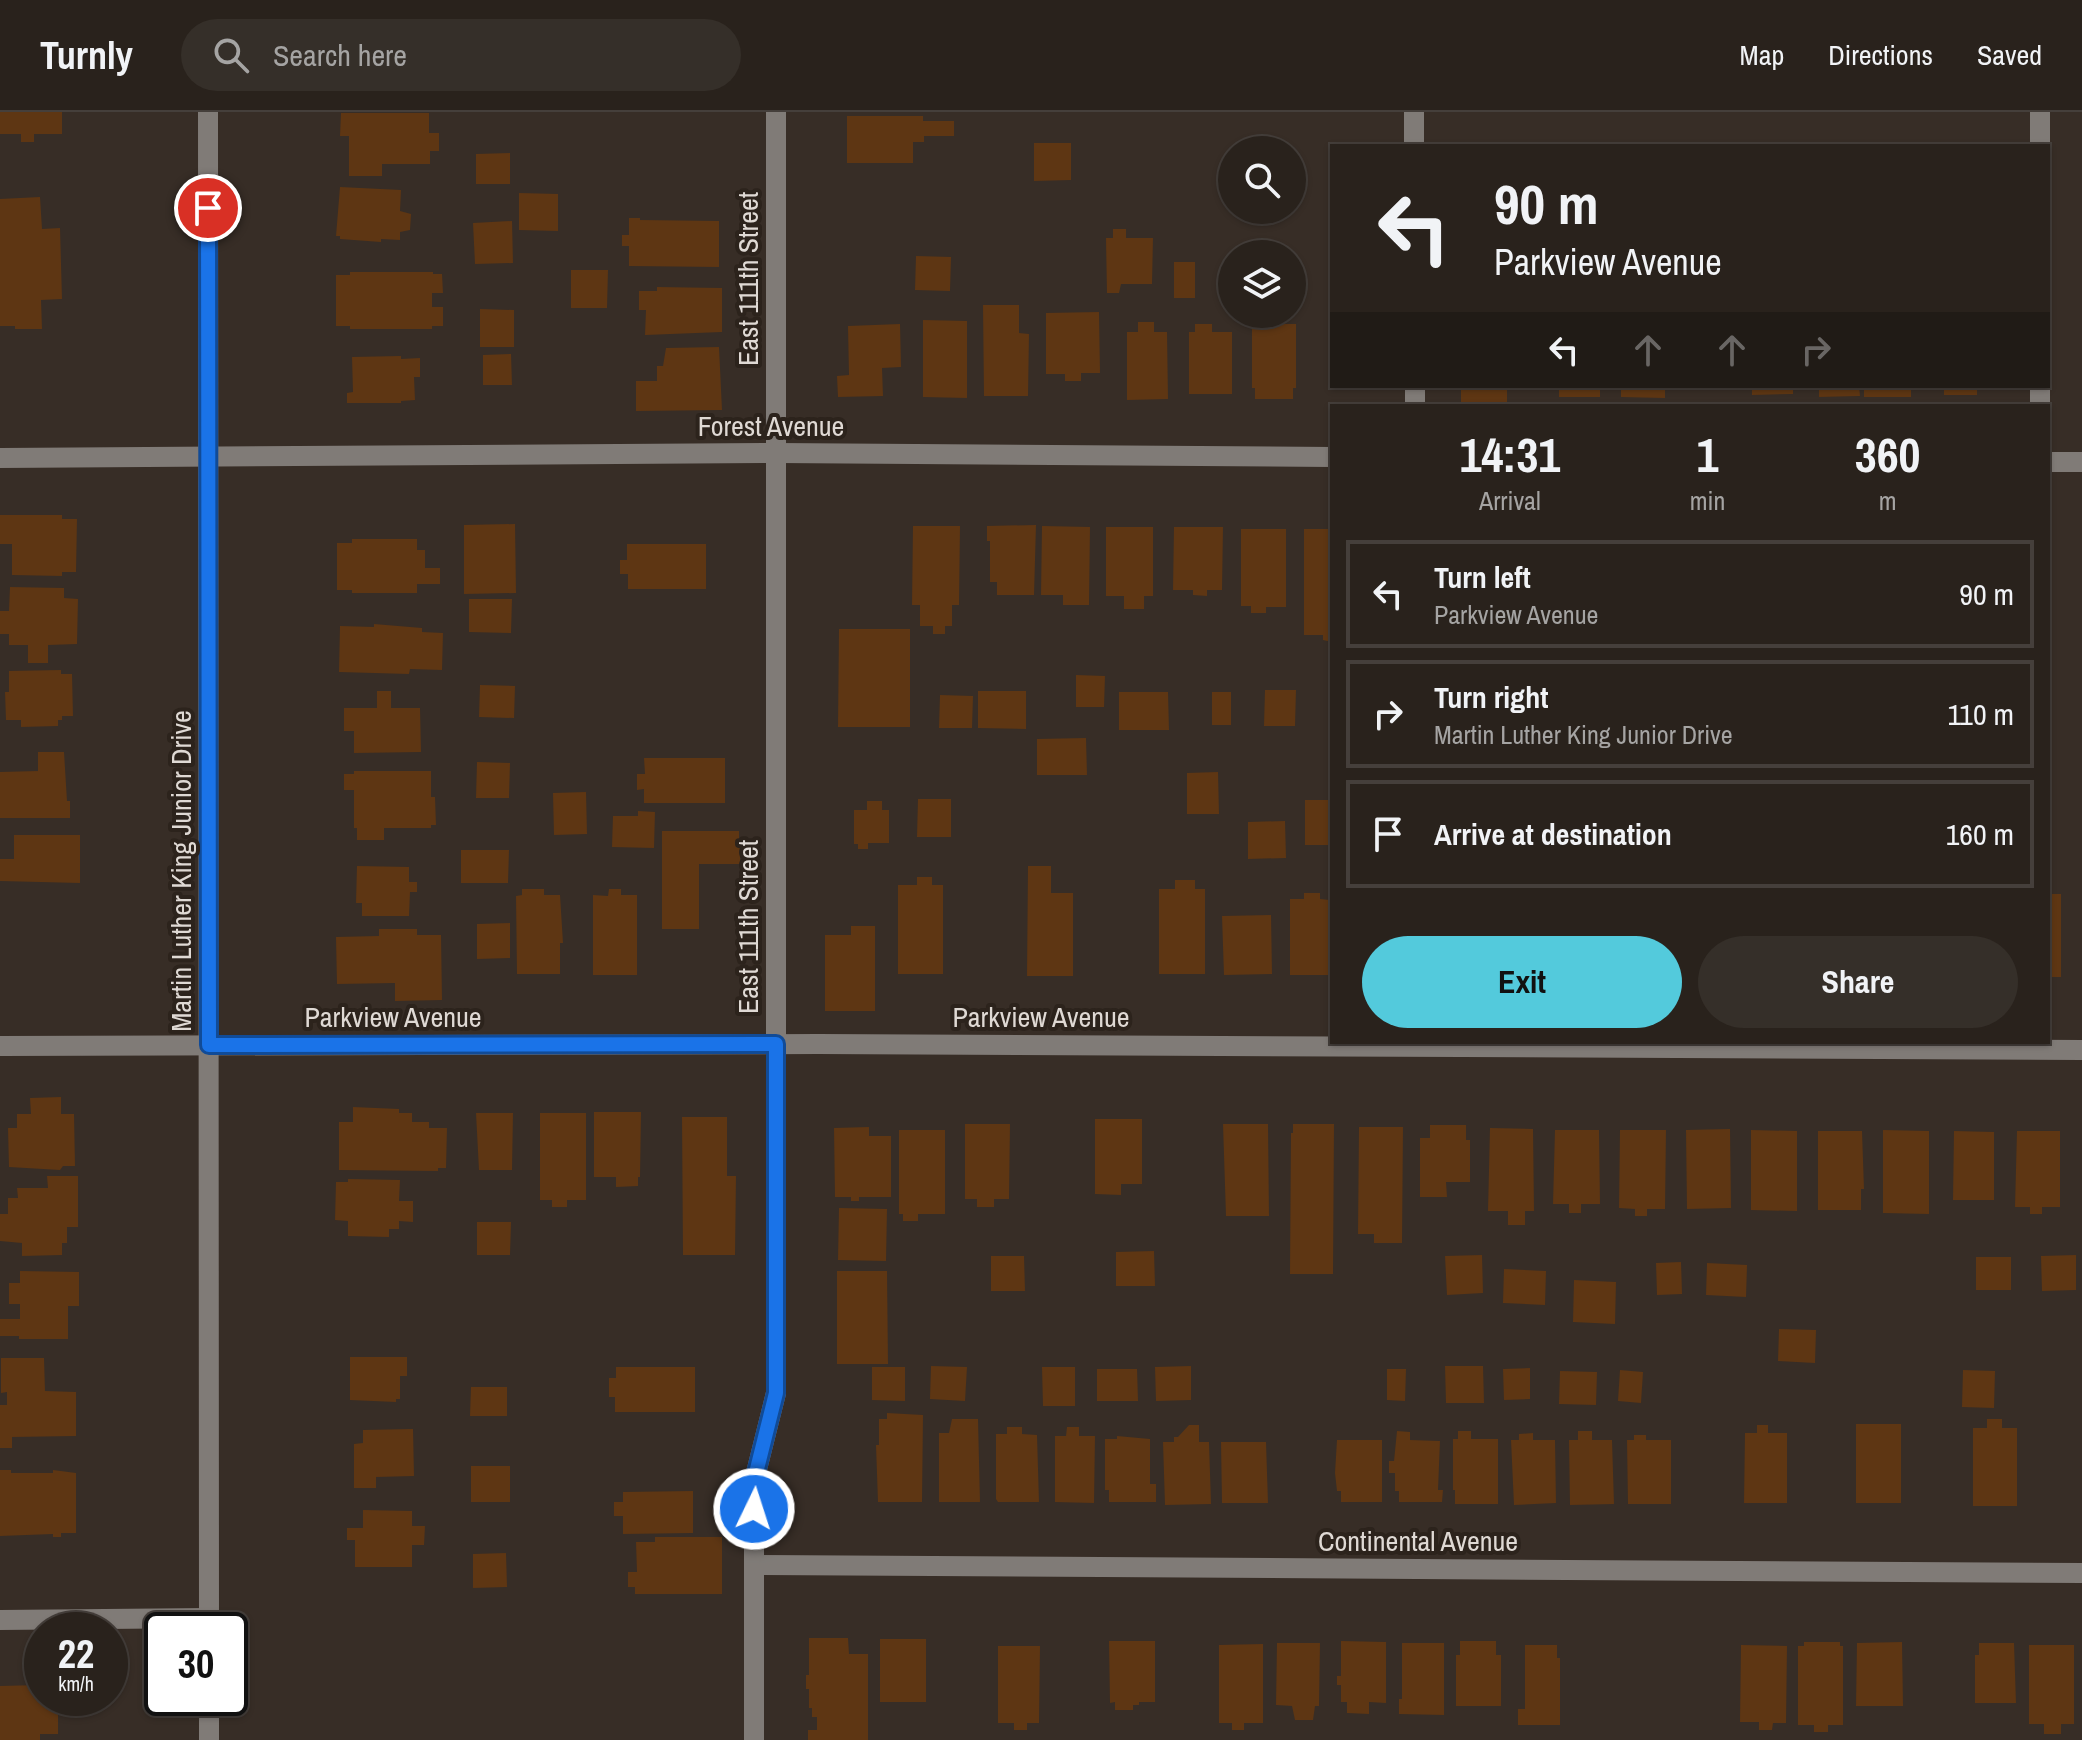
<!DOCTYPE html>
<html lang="en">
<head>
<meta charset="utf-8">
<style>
  :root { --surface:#29221c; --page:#352f29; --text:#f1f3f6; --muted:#a5a4a3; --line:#453f3b; --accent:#53cadc }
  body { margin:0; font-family:"Archivo Narrow",sans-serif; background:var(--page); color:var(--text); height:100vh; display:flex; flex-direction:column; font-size:30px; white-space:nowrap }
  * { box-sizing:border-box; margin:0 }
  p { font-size:26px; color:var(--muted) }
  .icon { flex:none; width:44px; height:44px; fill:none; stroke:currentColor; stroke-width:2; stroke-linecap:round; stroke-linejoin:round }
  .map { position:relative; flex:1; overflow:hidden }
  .sheet { position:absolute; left:1330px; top:292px; width:720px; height:640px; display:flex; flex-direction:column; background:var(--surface); border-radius:0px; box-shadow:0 2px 6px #0004,0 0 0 2px var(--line) }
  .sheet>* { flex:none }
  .top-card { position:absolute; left:1330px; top:32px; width:720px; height:244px; border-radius:0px; box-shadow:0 2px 6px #0004,0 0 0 2px var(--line); background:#29221c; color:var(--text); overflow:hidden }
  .buttons { position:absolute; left:1218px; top:24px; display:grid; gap:16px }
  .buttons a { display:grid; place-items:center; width:88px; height:88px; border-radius:50%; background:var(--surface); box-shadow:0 2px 6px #0004,0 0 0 2px var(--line); font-size:40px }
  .speed { position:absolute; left:24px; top:1500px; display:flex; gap:16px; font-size:40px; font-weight:700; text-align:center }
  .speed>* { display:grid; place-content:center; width:104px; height:104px; border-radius:50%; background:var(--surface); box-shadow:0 2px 6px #0004,0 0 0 2px var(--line); line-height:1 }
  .speed small { font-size:20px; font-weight:400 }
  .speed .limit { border:4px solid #111; border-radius:12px; background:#fff; color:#111 }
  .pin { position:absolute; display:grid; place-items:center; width:68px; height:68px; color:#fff; margin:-34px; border:4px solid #fff; border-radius:50%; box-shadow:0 2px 8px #0007 }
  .me { position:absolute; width:88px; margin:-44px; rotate:4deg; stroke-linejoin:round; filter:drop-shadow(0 0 6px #0008) }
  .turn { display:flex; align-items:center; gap:28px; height:168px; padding:0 32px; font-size:36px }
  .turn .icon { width:104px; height:104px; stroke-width:2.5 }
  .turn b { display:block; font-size:56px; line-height:68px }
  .lanes { display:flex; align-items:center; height:76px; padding:0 32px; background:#0003; justify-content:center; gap:40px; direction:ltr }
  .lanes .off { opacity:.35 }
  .eta { display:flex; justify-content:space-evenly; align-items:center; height:136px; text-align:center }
  .eta b { font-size:48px; font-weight:700; line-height:56px }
  .primary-button { display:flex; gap:16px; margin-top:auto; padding:16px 32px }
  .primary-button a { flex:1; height:92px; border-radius:48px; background:var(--accent); color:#111; font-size:32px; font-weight:700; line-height:92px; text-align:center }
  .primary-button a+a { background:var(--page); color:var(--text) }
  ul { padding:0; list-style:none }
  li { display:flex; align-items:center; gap:24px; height:108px; margin:0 16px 12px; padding:0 16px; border:4px solid var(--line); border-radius:0px }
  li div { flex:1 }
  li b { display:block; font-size:30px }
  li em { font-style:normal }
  header { display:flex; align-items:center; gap:48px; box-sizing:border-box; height:112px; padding:0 40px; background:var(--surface); border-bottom:2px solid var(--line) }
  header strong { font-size:38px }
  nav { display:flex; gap:44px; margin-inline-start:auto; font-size:28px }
  .search { width:560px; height:72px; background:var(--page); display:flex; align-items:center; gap:20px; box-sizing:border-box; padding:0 28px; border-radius:44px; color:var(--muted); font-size:30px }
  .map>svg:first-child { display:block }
  .building { fill:#5e3613 }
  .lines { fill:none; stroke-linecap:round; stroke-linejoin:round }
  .minor { stroke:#807b77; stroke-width:20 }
  .route-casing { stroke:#114b97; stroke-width:20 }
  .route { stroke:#1a73e8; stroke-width:14 }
  .labels { text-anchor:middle; stroke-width:8; stroke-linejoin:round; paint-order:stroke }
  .street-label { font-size:28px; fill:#dfd9d4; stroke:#2c231c }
</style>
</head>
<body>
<header>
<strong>Turnly</strong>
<div class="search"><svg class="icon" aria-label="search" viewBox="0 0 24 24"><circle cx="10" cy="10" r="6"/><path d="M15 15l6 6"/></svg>Search here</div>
<nav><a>Map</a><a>Directions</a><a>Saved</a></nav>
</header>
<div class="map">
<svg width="2082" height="1628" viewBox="0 0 2082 1628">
  <rect width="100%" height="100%" fill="#372d26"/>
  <!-- building -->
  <g class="building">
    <path d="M0,0H62V22H34V30H21V22H0Z"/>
    <path d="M341,1H429V21H439V39H430V52H382V64H349V24H340Z"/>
    <path d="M847,4H923V9H954V24H924V30H913V51H847Z"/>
    <path d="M1034,31H1071V68L1034,69Z"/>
    <path d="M510,41V72H476V42Z"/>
    <path d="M340,75L401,78L400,99L411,102L410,118L400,120V128L381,127V130L340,127V124H336Z"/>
    <path d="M519,81L558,82V119L519,118Z"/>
    <path d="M40,85L42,117L60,116L62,187L41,188L42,217H15V214H0V87Z"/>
    <path d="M629,106H640V108L719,109V155L629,154V134H622V123H629Z"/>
    <path d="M512,109L513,151L475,152L473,111Z"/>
    <path d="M1113,117H1126V126H1153L1152,172H1121L1119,181H1107L1106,126H1113Z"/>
    <path d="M916,144L951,145L950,179L915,178Z"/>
    <rect x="1174" y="150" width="21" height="36"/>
    <path d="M571,158H608L607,196H571Z"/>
    <path d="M350,160H433V162H442L443,181H432V195H443V214H432V217H350V214H336V163H350Z"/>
    <path d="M657,175L722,176V220L645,223L646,198H639V179H657Z"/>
    <path d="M983,193H1019V221L1029,222L1028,284H984Z"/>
    <path d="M480,197L514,198V235H480Z"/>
    <path d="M1099,200L1100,261H1081V269H1065V262H1046V201Z"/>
    <path d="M923,208L967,209V286L923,285Z"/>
    <path d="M1255,209H1262V212H1296V276H1293V287H1255V276H1252V212H1255Z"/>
    <path d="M1138,210H1154V220H1167L1168,287L1127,288V220H1138Z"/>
    <path d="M900,212L901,255L882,256L883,284L838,285L837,264L849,263L848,214Z"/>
    <path d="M1195,212H1212V220H1232V282H1189V220H1195Z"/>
    <path d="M719,235L722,298L636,299V269H657V254H663L666,236Z"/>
    <path d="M511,242L512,273H483V243Z"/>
    <path d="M401,244V247L420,246V265H414L415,288L401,289V291H347V281L353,280L352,245Z"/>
    <rect x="1461" y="274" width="46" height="16"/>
    <rect x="1559" y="274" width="41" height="11"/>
    <path d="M1621,274H1665V286L1621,285Z"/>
    <path d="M1752,274H1793V282L1752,283Z"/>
    <path d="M1819,274H1859L1860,284L1819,285Z"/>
    <rect x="1864" y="274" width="47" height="11"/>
    <rect x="1944" y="274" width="33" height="9"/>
    <path d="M0,403H62V407H77L76,460H62V464L12,463V432H0Z"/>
    <path d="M515,412L516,481L464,482V413Z"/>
    <path d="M1036,413L1034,483H997V470H990V429H987V414Z"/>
    <path d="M913,414H960L959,493H952V514H945V522H933V514H920V493H912Z"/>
    <path d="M1042,414L1090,415L1089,493H1063V483H1041Z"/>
    <path d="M1106,415H1153V484H1144V497H1124V484H1106Z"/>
    <path d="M1174,415H1223L1222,478H1207V484L1193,483V478H1173Z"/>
    <path d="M1241,417H1286V495H1266V501H1251V494H1241Z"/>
    <path d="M1304,417H1332V530L1323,528V523H1304Z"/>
    <path d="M352,427H417V438H425V456H440V472H417V481H352V478H337V431H352Z"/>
    <path d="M627,432H706V477H628V462H620V448H627Z"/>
    <path d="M10,475L64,476V486L78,487L77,532L48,533V551H28V533H9V522H0V499H9Z"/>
    <path d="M469,487H512L511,521L469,520Z"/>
    <path d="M374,512L422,516V520L443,521L442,558L410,557L409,562L339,560L340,514L374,515Z"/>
    <path d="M839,517H910V615H838Z"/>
    <path d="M61,558V562H72L73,604H62V608H58V614L21,615V608H6L5,580H9V559Z"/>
    <path d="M1076,563L1105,564L1104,595H1076Z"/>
    <path d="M480,573L515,574L514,606L479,605Z"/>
    <path d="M1265,578H1296L1295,614H1264Z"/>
    <path d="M377,579H391V596H420L421,640L354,641V619H344V596H377Z"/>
    <path d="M978,579H1026V617L978,616Z"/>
    <path d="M1119,580H1168L1169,618H1119Z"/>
    <rect x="1212" y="580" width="19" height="33"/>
    <path d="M940,583L973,584L972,616H939Z"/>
    <path d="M1086,626L1087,663H1037V627Z"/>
    <path d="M38,640H64L67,689H70V706H0V660L38,659Z"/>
    <path d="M644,646H725V691H644V677L637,678V662H645Z"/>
    <path d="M477,650L510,651L509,686H476Z"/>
    <path d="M354,659H431V685H435L436,713H431V716H384V728H357V716H354V678H344V662H354Z"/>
    <path d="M1218,660L1219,702H1187V661Z"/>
    <path d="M586,680L587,722L554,723L553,681Z"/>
    <path d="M918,687H951V725H917Z"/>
    <rect x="1305" y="688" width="27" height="45"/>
    <path d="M867,689H882V698H889V731H868V737H858V732H854V698H867Z"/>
    <path d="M638,699L655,700L654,736L612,735L613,704H638Z"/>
    <path d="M1285,709L1286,746L1248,747V710Z"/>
    <path d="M662,719H739V731H744V739H740V752H699V817H662Z"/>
    <path d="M14,723H80V771L0,769V747H14Z"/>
    <path d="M461,738H509L508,771H461Z"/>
    <path d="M357,754L409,755V770H417V780H410L409,804H362V791H356Z"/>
    <path d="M1028,754H1051V781H1073V864H1027Z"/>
    <path d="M917,765H932V773H943V862H898V773H917Z"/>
    <path d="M1175,768H1195V777H1205V862H1159V777H1175Z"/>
    <path d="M522,777H544V783H560L563,831H560V862H517L516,784L522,783Z"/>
    <path d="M609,777H621V783H637V863H593V783L608,784Z"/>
    <path d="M1304,781H1320V787L1330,788V863H1290V787H1304Z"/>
    <rect x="2048" y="782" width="13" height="83"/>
    <path d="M1271,803L1272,862L1224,863L1222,804Z"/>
    <path d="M510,811V846L477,847V812Z"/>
    <path d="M851,814H875V899H825V823H851Z"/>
    <path d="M379,817H417V823H441L442,888L395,889V871L337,872L336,825L379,824Z"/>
    <path d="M61,985V1002H74L75,1054H63L60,1058L9,1055L8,1016H17V1002H31L30,986Z"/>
    <path d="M353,995L399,997V1001H412V1010H429V1016H447L446,1056H438V1059L339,1058V1010H353Z"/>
    <path d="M594,1000H641L640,1065H638V1074L616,1075V1065H594Z"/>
    <path d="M476,1001H513L512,1058H479Z"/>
    <path d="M540,1001H586V1088H567V1095H552V1088H540Z"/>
    <path d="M682,1005H727V1064H736L735,1143H683Z"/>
    <path d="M1095,1007H1142V1072H1121V1083L1095,1082Z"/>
    <path d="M965,1012H1010L1009,1087H994V1095H977V1087H965Z"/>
    <path d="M1223,1012H1268L1269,1104H1226Z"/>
    <path d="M1293,1012H1334L1333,1162H1290L1291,1021H1293Z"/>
    <path d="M1430,1013H1466V1028H1470V1070H1446L1447,1085H1420V1026H1430Z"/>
    <path d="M869,1015V1024H891V1085H859V1089H851V1085H835L834,1016Z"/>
    <path d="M1359,1015H1403L1402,1131H1374V1122H1358Z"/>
    <path d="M1490,1016L1533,1017L1534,1099H1525V1113H1508V1099H1488Z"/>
    <path d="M1730,1017L1731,1096L1687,1097L1686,1018Z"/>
    <path d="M899,1018H945V1102H918V1109H903V1102H899Z"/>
    <path d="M1555,1018H1599L1600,1092H1581V1101H1569V1092H1553Z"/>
    <path d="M1620,1018H1666L1665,1097H1647V1104H1635V1097L1619,1096Z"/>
    <path d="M1751,1018L1797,1019V1099L1751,1098Z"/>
    <path d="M1883,1018L1929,1019V1102L1883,1101Z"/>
    <path d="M1818,1019H1862L1864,1077H1861V1098H1818Z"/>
    <path d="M1954,1019L1994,1020V1088H1953Z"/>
    <path d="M2017,1019H2060V1095H2042V1102H2030V1095H2015Z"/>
    <path d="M47,1064H78V1115H67V1131H62V1143L22,1144V1131L0,1129V1102H8V1086H18L17,1076H48Z"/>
    <path d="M348,1067L400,1068L399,1089H413V1110L399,1109V1117H389V1125L348,1124V1109L335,1108L336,1070H348Z"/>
    <path d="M839,1096L887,1097L886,1149L838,1148Z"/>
    <path d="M477,1110H511L510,1143H477Z"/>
    <path d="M1154,1139L1155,1174H1116V1140Z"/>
    <path d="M1482,1143L1483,1181L1447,1183L1445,1144Z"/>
    <path d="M2076,1143V1178L2042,1179L2041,1144Z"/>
    <path d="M991,1144H1024L1025,1179H991Z"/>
    <rect x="1976" y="1145" width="35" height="33"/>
    <path d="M1681,1150L1682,1182L1657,1183L1656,1151Z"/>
    <path d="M1707,1151L1747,1153L1746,1185L1706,1183Z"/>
    <path d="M1504,1157L1546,1159L1545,1193L1503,1191Z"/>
    <path d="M20,1159L79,1160V1194H68V1227H19V1224H0V1207H20V1192H9V1171H20Z"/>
    <path d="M837,1159H887L888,1252H837Z"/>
    <path d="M1574,1168L1616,1170L1615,1212L1573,1210Z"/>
    <path d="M1779,1217L1816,1218L1815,1251L1778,1249Z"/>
    <path d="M350,1245H407V1264H400V1287H396V1290L350,1288Z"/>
    <path d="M1,1246H44L45,1279L76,1280V1324L12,1325V1336H0V1293H7V1280L1,1281Z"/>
    <path d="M931,1254L967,1255L965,1289L930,1287Z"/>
    <path d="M1191,1254V1288L1156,1289L1155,1255Z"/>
    <path d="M1445,1254H1483L1484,1291H1446Z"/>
    <path d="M616,1255H695V1300H615V1285H609V1266H616Z"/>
    <path d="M872,1255H905V1289L872,1288Z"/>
    <path d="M1042,1255H1075V1294H1043Z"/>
    <path d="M1530,1256V1287L1504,1288L1503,1257Z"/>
    <path d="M1097,1257H1137L1138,1289H1097Z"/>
    <path d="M1387,1257H1406L1405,1289L1387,1288Z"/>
    <path d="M1620,1258L1643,1260L1641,1291L1618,1289Z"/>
    <path d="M1963,1258L1995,1259L1994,1296L1962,1295Z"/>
    <path d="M1560,1259L1597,1260L1596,1293L1559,1292Z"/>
    <path d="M471,1275H507V1304H470Z"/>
    <path d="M887,1301L923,1303L922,1390H878L876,1333H879V1307H887Z"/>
    <path d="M952,1307H978L980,1390H939V1321H949Z"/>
    <path d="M1987,1307H2002V1316H2017V1394H1973V1316H1987Z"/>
    <rect x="1856" y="1312" width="45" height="79"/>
    <path d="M1189,1313H1199V1330H1209L1211,1392L1165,1393L1163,1330H1174V1325H1178Z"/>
    <path d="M1757,1313H1768V1321H1787V1391H1744L1745,1321H1757Z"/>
    <path d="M1007,1315H1022V1322L1037,1323L1039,1390H998L996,1387V1322H1007Z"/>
    <path d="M1067,1315H1079V1324H1095L1094,1391L1055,1390V1324H1066Z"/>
    <path d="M413,1317L414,1364L376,1365V1376H354V1332L363,1331V1318Z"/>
    <path d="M1397,1319L1410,1320V1328L1440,1329L1438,1378H1443L1442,1390H1399V1379H1395V1361H1389V1349H1394Z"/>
    <path d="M1458,1319H1471V1327H1498V1392H1455V1378H1453V1327H1458Z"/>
    <path d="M1578,1319H1592V1328H1612L1614,1392L1570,1393L1569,1328H1578Z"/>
    <path d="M1533,1321V1328H1555L1556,1391L1514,1393L1511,1328H1519V1322Z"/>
    <path d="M1634,1323H1646V1328H1671V1392H1628L1627,1328H1634Z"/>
    <path d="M1117,1324L1150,1327V1372H1156V1390H1109V1378H1105V1327H1117Z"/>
    <path d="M1337,1328H1382V1390H1341V1379H1337L1335,1361Z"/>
    <path d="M1221,1330H1266L1268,1391H1222Z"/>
    <rect x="471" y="1354" width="39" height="36"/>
    <path d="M0,1358H11V1361H53V1358L76,1361V1421H61V1425H53V1422L0,1424Z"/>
    <path d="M693,1379V1421L623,1422V1404H614V1390H623V1380Z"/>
    <path d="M363,1398L412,1399V1414H425L424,1433H412V1455H355V1428H347V1416H363Z"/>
    <path d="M655,1425H722V1482H635V1475H628V1460H637L636,1430H655Z"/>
    <path d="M506,1441L507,1475L473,1476V1442Z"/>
    <path d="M809,1526H848L849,1542H868V1628H808V1618H817V1605H812V1596H809V1577H806V1563H809Z"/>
    <rect x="880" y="1527" width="46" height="63"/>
    <path d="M1109,1529H1155V1590H1139V1593H1133V1598H1115V1590L1110,1591Z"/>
    <path d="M1341,1529L1386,1530V1591L1369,1590V1602L1347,1601V1590H1341V1573H1337V1564H1341Z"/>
    <path d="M1460,1529H1496V1543H1501V1594H1456V1543H1460Z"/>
    <path d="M1804,1530H1840V1534H1843V1613H1828V1620H1814V1613H1798V1534H1804Z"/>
    <path d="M1902,1530L1903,1594H1856L1857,1531Z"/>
    <path d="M1277,1531H1320L1319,1594H1315L1313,1608H1295L1292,1594L1276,1593Z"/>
    <path d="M1402,1531H1444V1603L1399,1602V1587H1402Z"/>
    <path d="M1979,1531H2014L2016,1591H1975V1543H1979Z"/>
    <path d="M1263,1532V1611H1244V1618H1232V1611H1219V1533Z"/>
    <path d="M1525,1533H1557V1546H1560V1613H1518V1597H1525Z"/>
    <path d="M1741,1533L1787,1534L1786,1611H1773L1772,1618H1759V1610H1740Z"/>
    <path d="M2029,1533H2074V1612H2061V1622H2044V1612H2029Z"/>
    <path d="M998,1534H1040L1039,1611H1027V1618H1014V1611H998Z"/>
    <path d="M39,1573L42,1586H58V1622H40V1628H0V1574Z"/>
  </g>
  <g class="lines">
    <!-- minor -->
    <g class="minor">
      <path d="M208,0L209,1518"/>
      <path d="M1414,0V34"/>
      <path d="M2040,0V34"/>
      <path d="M1415,274V294"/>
      <path d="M2040,274V294"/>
      <path d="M0,346L777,341L1332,345"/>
      <path d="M2048,350H2082"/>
      <path d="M0,934L818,932L2082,938"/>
      <path d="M754,1453L2082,1461"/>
      <path d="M0,1508L209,1506"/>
      <path d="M209,1586V1628"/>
      <path d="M754,1628V1369L776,1281V0"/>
    </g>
  </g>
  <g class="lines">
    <!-- route casing -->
    <g class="route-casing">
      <path id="route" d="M208,96L209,933L776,932V1281L754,1369V1397"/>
    </g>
    <!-- route -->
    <use href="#route" class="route"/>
  </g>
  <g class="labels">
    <!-- street labels -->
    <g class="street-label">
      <text transform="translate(748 167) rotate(-90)" y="10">East 111th Street</text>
      <text x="771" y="324">Forest Avenue</text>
      <text transform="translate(181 759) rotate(-90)" y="10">Martin Luther King Junior Drive</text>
      <text transform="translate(748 815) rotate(-90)" y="10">East 111th Street</text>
      <text x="393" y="915">Parkview Avenue</text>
      <text x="1041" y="915">Parkview Avenue</text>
      <text x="1418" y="1439">Continental Avenue</text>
    </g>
  </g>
</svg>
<div class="buttons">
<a><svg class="icon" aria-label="search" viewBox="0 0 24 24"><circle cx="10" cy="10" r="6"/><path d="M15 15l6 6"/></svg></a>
<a><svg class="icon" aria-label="layers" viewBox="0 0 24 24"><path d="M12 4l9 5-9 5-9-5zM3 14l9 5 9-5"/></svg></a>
</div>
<div class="speed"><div>22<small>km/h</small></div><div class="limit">30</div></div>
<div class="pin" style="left:208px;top:96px;background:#d93025"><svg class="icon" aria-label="arrive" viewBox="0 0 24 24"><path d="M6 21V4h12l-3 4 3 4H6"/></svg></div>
<svg class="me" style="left:754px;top:1397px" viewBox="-20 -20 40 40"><circle r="17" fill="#1a73e8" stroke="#fff" stroke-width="3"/><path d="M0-11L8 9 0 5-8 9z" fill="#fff"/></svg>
<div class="top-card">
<div class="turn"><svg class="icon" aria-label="left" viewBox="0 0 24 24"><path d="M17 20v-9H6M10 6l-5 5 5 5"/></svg><div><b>90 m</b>Parkview Avenue</div></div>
<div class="lanes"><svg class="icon" aria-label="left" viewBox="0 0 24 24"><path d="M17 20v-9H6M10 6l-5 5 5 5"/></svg><svg class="icon off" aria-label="ahead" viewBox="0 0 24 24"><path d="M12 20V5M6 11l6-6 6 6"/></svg><svg class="icon off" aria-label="ahead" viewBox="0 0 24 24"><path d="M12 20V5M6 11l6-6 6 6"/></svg><svg class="icon off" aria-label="right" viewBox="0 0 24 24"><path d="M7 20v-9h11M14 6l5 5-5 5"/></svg></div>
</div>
<section class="sheet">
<div class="eta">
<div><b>14:31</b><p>Arrival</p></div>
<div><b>1</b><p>min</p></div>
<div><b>360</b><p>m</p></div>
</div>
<ul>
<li><svg class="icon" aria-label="left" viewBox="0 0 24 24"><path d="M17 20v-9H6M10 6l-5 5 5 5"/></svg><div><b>Turn left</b><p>Parkview Avenue</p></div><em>90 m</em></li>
<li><svg class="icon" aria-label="right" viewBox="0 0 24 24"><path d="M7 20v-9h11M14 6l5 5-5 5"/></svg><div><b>Turn right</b><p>Martin Luther King Junior Drive</p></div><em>110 m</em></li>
<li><svg class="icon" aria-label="arrive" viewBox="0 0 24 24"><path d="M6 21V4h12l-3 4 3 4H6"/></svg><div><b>Arrive at destination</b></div><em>160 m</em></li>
</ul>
<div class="primary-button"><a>Exit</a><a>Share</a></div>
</section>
</div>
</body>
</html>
